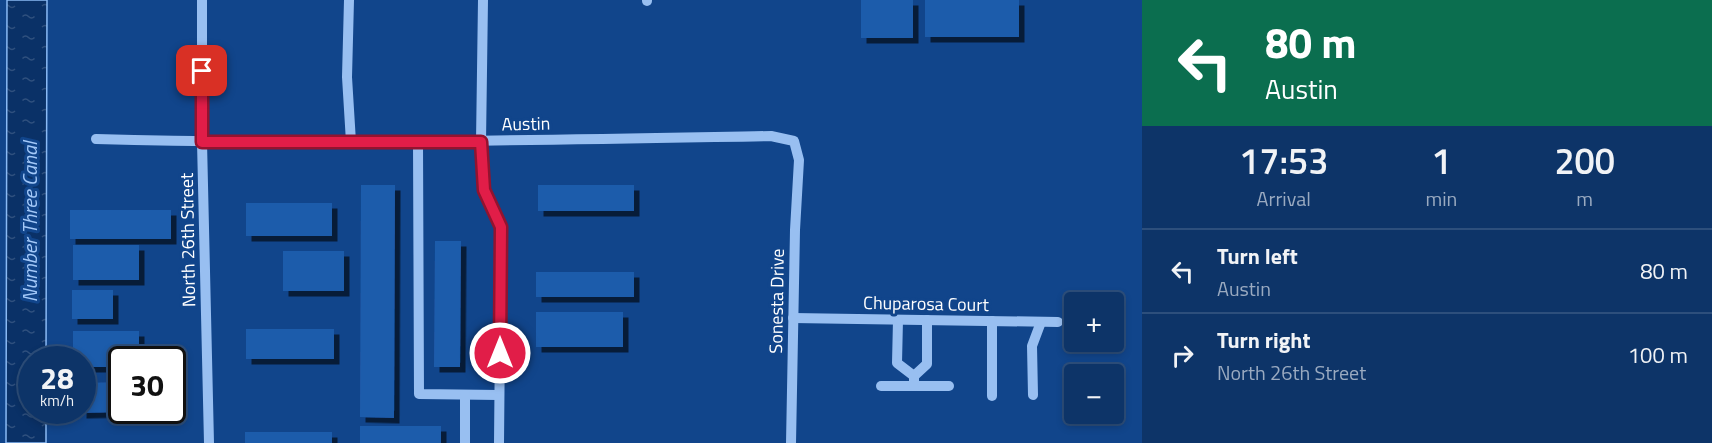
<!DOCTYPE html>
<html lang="en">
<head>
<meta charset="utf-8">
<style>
  :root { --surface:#0d3468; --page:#163c6e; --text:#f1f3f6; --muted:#9aaac0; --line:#2d4f7c }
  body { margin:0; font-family:"Titillium Web",sans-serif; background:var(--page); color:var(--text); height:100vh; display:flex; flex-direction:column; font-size:22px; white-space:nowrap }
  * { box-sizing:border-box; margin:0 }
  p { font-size:20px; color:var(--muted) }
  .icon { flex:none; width:33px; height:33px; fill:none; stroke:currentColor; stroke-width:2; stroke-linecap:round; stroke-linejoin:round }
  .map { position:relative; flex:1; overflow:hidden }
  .sheet { display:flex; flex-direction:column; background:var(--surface); width:570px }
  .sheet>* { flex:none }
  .top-card { background:#0b6e4f; color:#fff; overflow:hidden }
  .controls { position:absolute; left:1064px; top:292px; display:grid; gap:12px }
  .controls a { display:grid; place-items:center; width:60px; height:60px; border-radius:6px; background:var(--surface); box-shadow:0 3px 9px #0003,0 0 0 2px var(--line); font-size:30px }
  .speed { position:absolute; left:18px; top:346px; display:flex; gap:12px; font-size:30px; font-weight:700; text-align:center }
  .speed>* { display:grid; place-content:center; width:78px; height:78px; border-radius:50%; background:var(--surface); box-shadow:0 3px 9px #0003,0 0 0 2px var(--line); line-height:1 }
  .speed small { font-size:15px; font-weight:400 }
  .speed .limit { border:3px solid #111; border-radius:9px; background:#fff; color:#111 }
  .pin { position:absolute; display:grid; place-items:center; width:51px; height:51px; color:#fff; margin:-26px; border-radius:12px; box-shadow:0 3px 9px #0006 }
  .me { position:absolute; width:66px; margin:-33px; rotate:0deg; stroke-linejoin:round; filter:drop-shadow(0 0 4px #0008) }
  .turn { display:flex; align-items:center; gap:21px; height:126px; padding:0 24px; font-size:27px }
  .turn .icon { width:78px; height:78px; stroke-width:2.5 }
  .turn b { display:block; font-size:42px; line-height:51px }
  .eta { display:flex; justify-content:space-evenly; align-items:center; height:102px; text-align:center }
  .eta b { font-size:36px; font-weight:600; line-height:42px }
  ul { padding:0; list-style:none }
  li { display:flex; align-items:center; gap:18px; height:84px; padding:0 24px; border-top:2px solid var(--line) }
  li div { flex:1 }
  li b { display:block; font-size:22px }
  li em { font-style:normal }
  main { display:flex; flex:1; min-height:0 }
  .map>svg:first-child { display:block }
  .water { fill:url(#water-ripples); stroke:#8abaf5; stroke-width:1.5 }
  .building { fill:#1f5bab; filter:url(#shadow) }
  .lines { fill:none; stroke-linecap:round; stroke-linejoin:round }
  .minor { stroke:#98bff1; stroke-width:10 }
  .route-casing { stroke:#92132f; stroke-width:15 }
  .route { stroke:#e11d48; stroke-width:10 }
  .labels { text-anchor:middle; stroke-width:6; stroke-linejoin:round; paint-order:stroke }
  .street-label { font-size:18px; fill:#fff; stroke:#11458b }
  .water-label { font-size:20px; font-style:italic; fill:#a4c9f9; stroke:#11458b }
</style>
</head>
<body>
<main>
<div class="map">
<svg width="1142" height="443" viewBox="0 0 1142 443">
  <defs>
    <pattern id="water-ripples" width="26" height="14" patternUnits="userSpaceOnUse" patternTransform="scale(1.5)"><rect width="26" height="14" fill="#0a3167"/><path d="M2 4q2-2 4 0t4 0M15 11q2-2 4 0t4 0" fill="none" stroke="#2f507e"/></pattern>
    <filter id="shadow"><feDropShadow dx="5.5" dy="5.5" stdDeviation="0" flood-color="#0009"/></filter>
  </defs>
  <rect width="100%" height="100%" fill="#11458b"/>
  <!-- water -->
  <path class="water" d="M7,0H47L46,360H32V411H46V443H6Z"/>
  <!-- building -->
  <g class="building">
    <rect x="861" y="0" width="52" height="38"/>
    <rect x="925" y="0" width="94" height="37"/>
    <path d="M361,185H395L394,418L360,417Z"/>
    <rect x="538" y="185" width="96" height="26"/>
    <rect x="246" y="203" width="86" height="33"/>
    <rect x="70" y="210" width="101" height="29"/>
    <path d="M435,241H461L460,367H434Z"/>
    <rect x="73" y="245" width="66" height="35"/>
    <rect x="283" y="251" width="61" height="40"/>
    <rect x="536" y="272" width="98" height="25"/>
    <rect x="72" y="290" width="41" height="29"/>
    <rect x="536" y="312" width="87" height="35"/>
    <rect x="246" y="329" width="88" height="30"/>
    <path d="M73,331H139V360H122V367H82V360H73Z"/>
    <path d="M122,382V412L81,413L82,383Z"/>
    <rect x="360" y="426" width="81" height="17"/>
    <rect x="245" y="432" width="87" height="11"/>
  </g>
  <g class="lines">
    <!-- minor -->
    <g class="minor">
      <path d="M202,0V142L209,443"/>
      <path d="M349,0L347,77L351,142"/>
      <path d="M483,0L481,142L485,190L501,227L499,443"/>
      <path d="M647,0V1"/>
      <path d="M96,139C321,145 546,140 771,136L794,141L799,160L795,230L791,443"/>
      <path d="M418,142L419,394L499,395"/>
      <path d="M793,318L1058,322"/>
      <path d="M898,320L897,363L914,376"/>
      <path d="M881,386H949"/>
      <path d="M914,386V376L927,364V320"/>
      <path d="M465,395V443"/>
      <path d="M1033,395L1032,346L1041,322"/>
      <path d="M992,396V321"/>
    </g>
  </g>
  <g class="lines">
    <!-- route casing -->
    <g class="route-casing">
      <path id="route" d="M202,71V142H481L484,190L501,227L500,353"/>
    </g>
    <!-- route -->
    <use href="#route" class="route"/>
  </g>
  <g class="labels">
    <!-- street labels -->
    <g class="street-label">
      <text transform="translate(526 124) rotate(-1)" y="6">Austin</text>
      <text transform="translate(188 240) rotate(-91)" y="6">North 26th Street</text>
      <text transform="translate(777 301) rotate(-89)" y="6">Sonesta Drive</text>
      <text transform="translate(926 304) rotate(1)" y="6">Chuparosa Court</text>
    </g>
    <!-- water labels -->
    <g class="water-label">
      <text transform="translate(30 222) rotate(-90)" y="7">Number Three Canal</text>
    </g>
  </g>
</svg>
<div class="controls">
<a>+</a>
<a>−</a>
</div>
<div class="speed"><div>28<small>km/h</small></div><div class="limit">30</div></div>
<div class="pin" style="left:202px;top:71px;background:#d93025"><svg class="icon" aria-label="arrive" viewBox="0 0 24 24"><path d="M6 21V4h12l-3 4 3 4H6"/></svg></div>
<svg class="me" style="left:500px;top:353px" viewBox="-20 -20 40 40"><circle r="17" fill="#e11d48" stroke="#fff" stroke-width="3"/><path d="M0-11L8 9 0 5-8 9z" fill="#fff"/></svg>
</div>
<section class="sheet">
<div class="top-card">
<div class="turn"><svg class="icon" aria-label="left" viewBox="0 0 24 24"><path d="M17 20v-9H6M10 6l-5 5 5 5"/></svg><div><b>80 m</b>Austin</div></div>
</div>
<div class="eta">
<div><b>17:53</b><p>Arrival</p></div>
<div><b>1</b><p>min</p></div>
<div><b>200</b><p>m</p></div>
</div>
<ul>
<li><svg class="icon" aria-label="left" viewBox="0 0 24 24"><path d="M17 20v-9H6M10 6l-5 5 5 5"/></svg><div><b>Turn left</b><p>Austin</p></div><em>80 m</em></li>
<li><svg class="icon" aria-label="right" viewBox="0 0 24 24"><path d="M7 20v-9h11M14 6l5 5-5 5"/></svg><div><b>Turn right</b><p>North 26th Street</p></div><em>100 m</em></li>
</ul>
</section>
</main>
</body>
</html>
